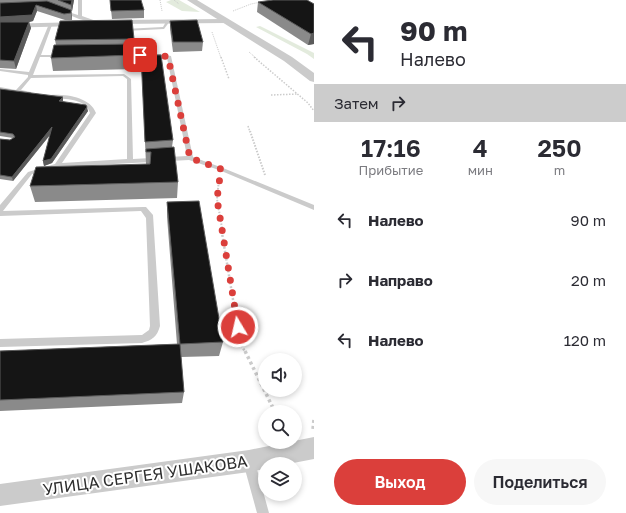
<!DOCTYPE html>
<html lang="ru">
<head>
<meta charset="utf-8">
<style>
  :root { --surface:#fff; --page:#f7f7f7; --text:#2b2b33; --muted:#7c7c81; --accent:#db3f3b }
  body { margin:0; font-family:"Golos Text",sans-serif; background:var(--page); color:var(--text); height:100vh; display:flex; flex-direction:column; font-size:15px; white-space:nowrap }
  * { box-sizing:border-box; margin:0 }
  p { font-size:13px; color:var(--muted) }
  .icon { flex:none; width:22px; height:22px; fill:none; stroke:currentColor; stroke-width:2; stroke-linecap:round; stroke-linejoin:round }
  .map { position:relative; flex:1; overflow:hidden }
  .details { display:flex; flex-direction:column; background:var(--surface); width:312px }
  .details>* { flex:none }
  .guide { background:#fff; color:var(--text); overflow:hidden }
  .tools { position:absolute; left:258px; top:353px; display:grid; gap:8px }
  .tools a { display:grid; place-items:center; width:44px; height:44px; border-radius:50%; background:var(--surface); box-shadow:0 2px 6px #0003; font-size:20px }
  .pin { position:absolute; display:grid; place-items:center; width:34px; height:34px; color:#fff; margin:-17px; border-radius:8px; box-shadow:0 2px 6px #0006 }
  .me { position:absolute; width:44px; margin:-22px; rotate:351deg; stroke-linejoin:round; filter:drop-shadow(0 0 3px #0008) }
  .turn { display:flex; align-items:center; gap:14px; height:84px; padding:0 20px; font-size:18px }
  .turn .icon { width:52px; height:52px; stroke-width:2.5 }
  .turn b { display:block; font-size:28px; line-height:34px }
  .then { display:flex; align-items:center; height:38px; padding:0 20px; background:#0003; gap:8px; font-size:15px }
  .eta { display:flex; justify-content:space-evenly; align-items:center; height:68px; text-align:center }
  .eta b { font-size:24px; font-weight:600; line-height:28px }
  .cta { display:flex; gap:8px; margin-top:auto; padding:8px 20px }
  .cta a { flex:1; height:46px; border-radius:24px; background:var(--accent); color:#fff; font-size:16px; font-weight:600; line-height:46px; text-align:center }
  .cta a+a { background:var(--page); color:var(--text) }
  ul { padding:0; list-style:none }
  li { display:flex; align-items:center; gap:12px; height:60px; padding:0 20px }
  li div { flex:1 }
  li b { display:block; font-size:15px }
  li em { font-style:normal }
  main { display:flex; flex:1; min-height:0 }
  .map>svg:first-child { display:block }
  .green { fill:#e3ebdd }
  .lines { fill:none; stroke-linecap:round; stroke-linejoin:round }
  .path-far4 { stroke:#cbcbcb; stroke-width:1; stroke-dasharray:1 1; stroke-linecap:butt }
  .path-far3 { stroke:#cbcbcb; stroke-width:1.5; stroke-dasharray:1.5 1.5; stroke-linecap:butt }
  .path-far2 { stroke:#cbcbcb; stroke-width:2; stroke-dasharray:1.5 1.5; stroke-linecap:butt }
  .path-far1 { stroke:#cbcbcb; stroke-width:2.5; stroke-dasharray:2 2; stroke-linecap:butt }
  .path { stroke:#cbcbcb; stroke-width:3.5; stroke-dasharray:3 3; stroke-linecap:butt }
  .service { fill:#cbcbcb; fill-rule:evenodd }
  .minor { fill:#cbcbcb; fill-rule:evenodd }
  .tertiary { fill:#cbcbcb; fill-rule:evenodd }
  .wall { fill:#8a8a8a }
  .shaded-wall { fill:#5b5b5b }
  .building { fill:#151515; stroke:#5b5b5b }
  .route { stroke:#db3f3b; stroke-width:7; stroke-dasharray:0 12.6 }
  .labels { text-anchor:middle; stroke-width:4; stroke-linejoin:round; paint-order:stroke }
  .near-street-label { font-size:16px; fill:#2e2e2e; stroke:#fff }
</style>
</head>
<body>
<main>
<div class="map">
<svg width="314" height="513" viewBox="0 0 314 513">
  <rect width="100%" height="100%" fill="#fff"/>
  <!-- green -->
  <g class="green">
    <path d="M171,0H179L200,12L182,11L166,2Z"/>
    <path d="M260,26L314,53V59L307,54L256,27Z"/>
  </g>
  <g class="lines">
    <!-- path-far4 -->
    <g class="path-far4">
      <path d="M160,0L162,11"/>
      <path d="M174,0L179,4"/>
      <path d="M233,11L251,4L271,0"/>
      <path d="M212,32L221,58"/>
      <path d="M249,52L256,58"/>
    </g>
    <!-- path-far3 -->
    <g class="path-far3">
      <path d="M221,57L229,79"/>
      <path d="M254,57L308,103L314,111"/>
      <path d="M271,95L298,94"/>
      <path d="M248,126L250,132"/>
    </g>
    <!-- path-far2 -->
    <g class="path-far2">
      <path d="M250,131L265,175"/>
      <path d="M219,179L217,199L222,228"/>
    </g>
    <!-- path-far1 -->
    <path class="path-far1" d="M221,227L240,342L245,352"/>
    <!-- path -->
    <g class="path">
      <path d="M245,351L275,412"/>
      <path d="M313,429L314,419"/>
    </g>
    <!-- service -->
    <g class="service">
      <path d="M78,0H82V16L99,22V24L79,19L60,11L62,10L78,15Z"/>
      <path d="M167,20L170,21L164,29L124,31L122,30L124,29L163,27Z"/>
      <path d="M49,24L52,25L41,55H61L63,56L61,57H40L33,75L124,74L131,79L133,159L187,156L167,58L160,56H125L123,55L125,54H160L171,56L193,157L223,168L314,205V210L219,170L189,160L57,167L32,174L3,211L143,207H146L153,215L160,326C157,337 152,340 142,343L0,347V339L142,335L149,330L150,326L146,218L141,211L0,216V205L28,172L55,164L90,113C85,98 65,99 52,98L50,97V95C66,94 90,97 96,113L62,163L127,159V79L123,76L31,78L21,90L31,92V94L0,91V87L16,90L28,77V75L0,71V69L29,72Z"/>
      <path d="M249,456L253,458L255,462L269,513H257L243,462L245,458Z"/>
    </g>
    <!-- minor -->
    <g class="minor">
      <path d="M224,19H227V23L113,24L109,22L113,20Z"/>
      <path d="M82,22L83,24L79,26L0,28V24Z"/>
      <path d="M314,437V459L288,464H265V469L249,472L0,506V484L249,450Z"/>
    </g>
    <!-- tertiary -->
    <path class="tertiary" d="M187,0H197L292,57L314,73V82L310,81L284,61Z"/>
  </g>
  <!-- wall -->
  <g class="wall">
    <path d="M0,0H74L72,11H71L72,16V20H65L37,11L33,21L29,22L31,28L16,69L0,68Z"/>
    <path d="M110,0L144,10V18L112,19Z"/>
    <path d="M258,2L314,4V44L308,45L257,12Z"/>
    <path d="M132,20L136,69L53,71L51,58L56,45L55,40Z"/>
    <path d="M170,21L203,42L202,51L173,52L170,29Z"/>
    <path d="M141,55L173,140L172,147L178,182L177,198L35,202L30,186L146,164Z"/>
    <path d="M0,89L63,101V102L88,111L52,163L44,166L43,161L50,135L13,181L0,179V139L10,140L13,138L0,136Z"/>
    <path d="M167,202L223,342L219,356L181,357L184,392L182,403L0,411V351L177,344L167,217Z"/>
  </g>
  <!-- shaded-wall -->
  <g class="shaded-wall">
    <path d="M72,0H74L72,11L71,5Z"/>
    <path d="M36,5L37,11L33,21L29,22L31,28L16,69L14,61L0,24V17Z"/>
    <path d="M71,10L72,16V20L71,13Z"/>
    <path d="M314,33V44L308,45L311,34Z"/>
    <path d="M63,97V101L60,105L59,101Z"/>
    <path d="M87,107L88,111L52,163L44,166L43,161Z"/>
    <path d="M52,127L53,131L13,181L12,177Z"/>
  </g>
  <!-- building -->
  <g class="building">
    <path d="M58,0H72L71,5Z"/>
    <path d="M110,0H141L144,10L111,11Z"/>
    <path d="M273,0H307L314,4V33L311,34L258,2Z"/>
    <path d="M47,1L71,10V13L64,14L36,5L32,15L0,17V3Z"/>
    <path d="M132,20L134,39L55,40L60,21Z"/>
    <path d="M197,20L203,42H173L170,21Z"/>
    <path d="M0,22H29L14,61L0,60Z"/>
    <path d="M134,44L135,55L51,58L54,45Z"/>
    <path d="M141,55H161L173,140L145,142Z"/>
    <path d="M0,89L63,97L59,101L86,105L87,107L51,159L43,161L52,127L12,177L0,175V139L10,140L15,137L13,134L0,132Z"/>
    <path d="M174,147L178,182L30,186L36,167L150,164L151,152H146V149Z"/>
    <path d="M199,201L223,342L180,344L167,202Z"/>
    <path d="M180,344L184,392L0,400V351Z"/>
  </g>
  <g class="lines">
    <!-- route -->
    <path class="route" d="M140,55H160L168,57L190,158L221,169L217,199L238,327"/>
  </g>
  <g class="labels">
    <!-- near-street labels -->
    <g class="near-street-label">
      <text transform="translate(145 475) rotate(-8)" y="6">УЛИЦА СЕРГЕЯ УШАКОВА</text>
    </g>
  </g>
</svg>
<div class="tools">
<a><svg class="icon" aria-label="sound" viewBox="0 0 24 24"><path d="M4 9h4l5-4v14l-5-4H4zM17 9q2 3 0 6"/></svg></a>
<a><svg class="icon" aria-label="search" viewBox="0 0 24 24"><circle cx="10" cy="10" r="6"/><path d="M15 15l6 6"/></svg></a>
<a><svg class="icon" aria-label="layers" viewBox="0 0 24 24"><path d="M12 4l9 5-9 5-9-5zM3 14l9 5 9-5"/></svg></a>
</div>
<div class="pin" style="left:140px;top:55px;background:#d93025"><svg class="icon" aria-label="arrive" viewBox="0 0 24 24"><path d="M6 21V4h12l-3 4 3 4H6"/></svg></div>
<svg class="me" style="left:238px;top:327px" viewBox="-20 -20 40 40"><circle r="17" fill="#db3f3b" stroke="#fff" stroke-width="3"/><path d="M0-11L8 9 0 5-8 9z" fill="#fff"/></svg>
</div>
<section class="details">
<div class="guide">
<div class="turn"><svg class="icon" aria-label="left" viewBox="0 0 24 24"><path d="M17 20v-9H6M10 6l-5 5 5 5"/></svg><div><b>90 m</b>Налево</div></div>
<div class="then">Затем<svg class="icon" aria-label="right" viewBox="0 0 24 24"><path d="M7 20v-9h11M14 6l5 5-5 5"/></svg></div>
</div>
<div class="eta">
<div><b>17:16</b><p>Прибытие</p></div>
<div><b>4</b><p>мин</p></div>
<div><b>250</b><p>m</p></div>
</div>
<ul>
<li><svg class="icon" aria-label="left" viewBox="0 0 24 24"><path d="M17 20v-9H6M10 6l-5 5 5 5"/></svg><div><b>Налево</b></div><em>90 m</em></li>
<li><svg class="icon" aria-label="right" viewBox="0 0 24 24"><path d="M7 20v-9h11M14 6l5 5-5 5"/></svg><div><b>Направо</b></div><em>20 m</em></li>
<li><svg class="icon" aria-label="left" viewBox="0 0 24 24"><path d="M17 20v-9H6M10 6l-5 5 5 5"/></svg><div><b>Налево</b></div><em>120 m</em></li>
</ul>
<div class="cta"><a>Выход</a><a>Поделиться</a></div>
</section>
</main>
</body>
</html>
